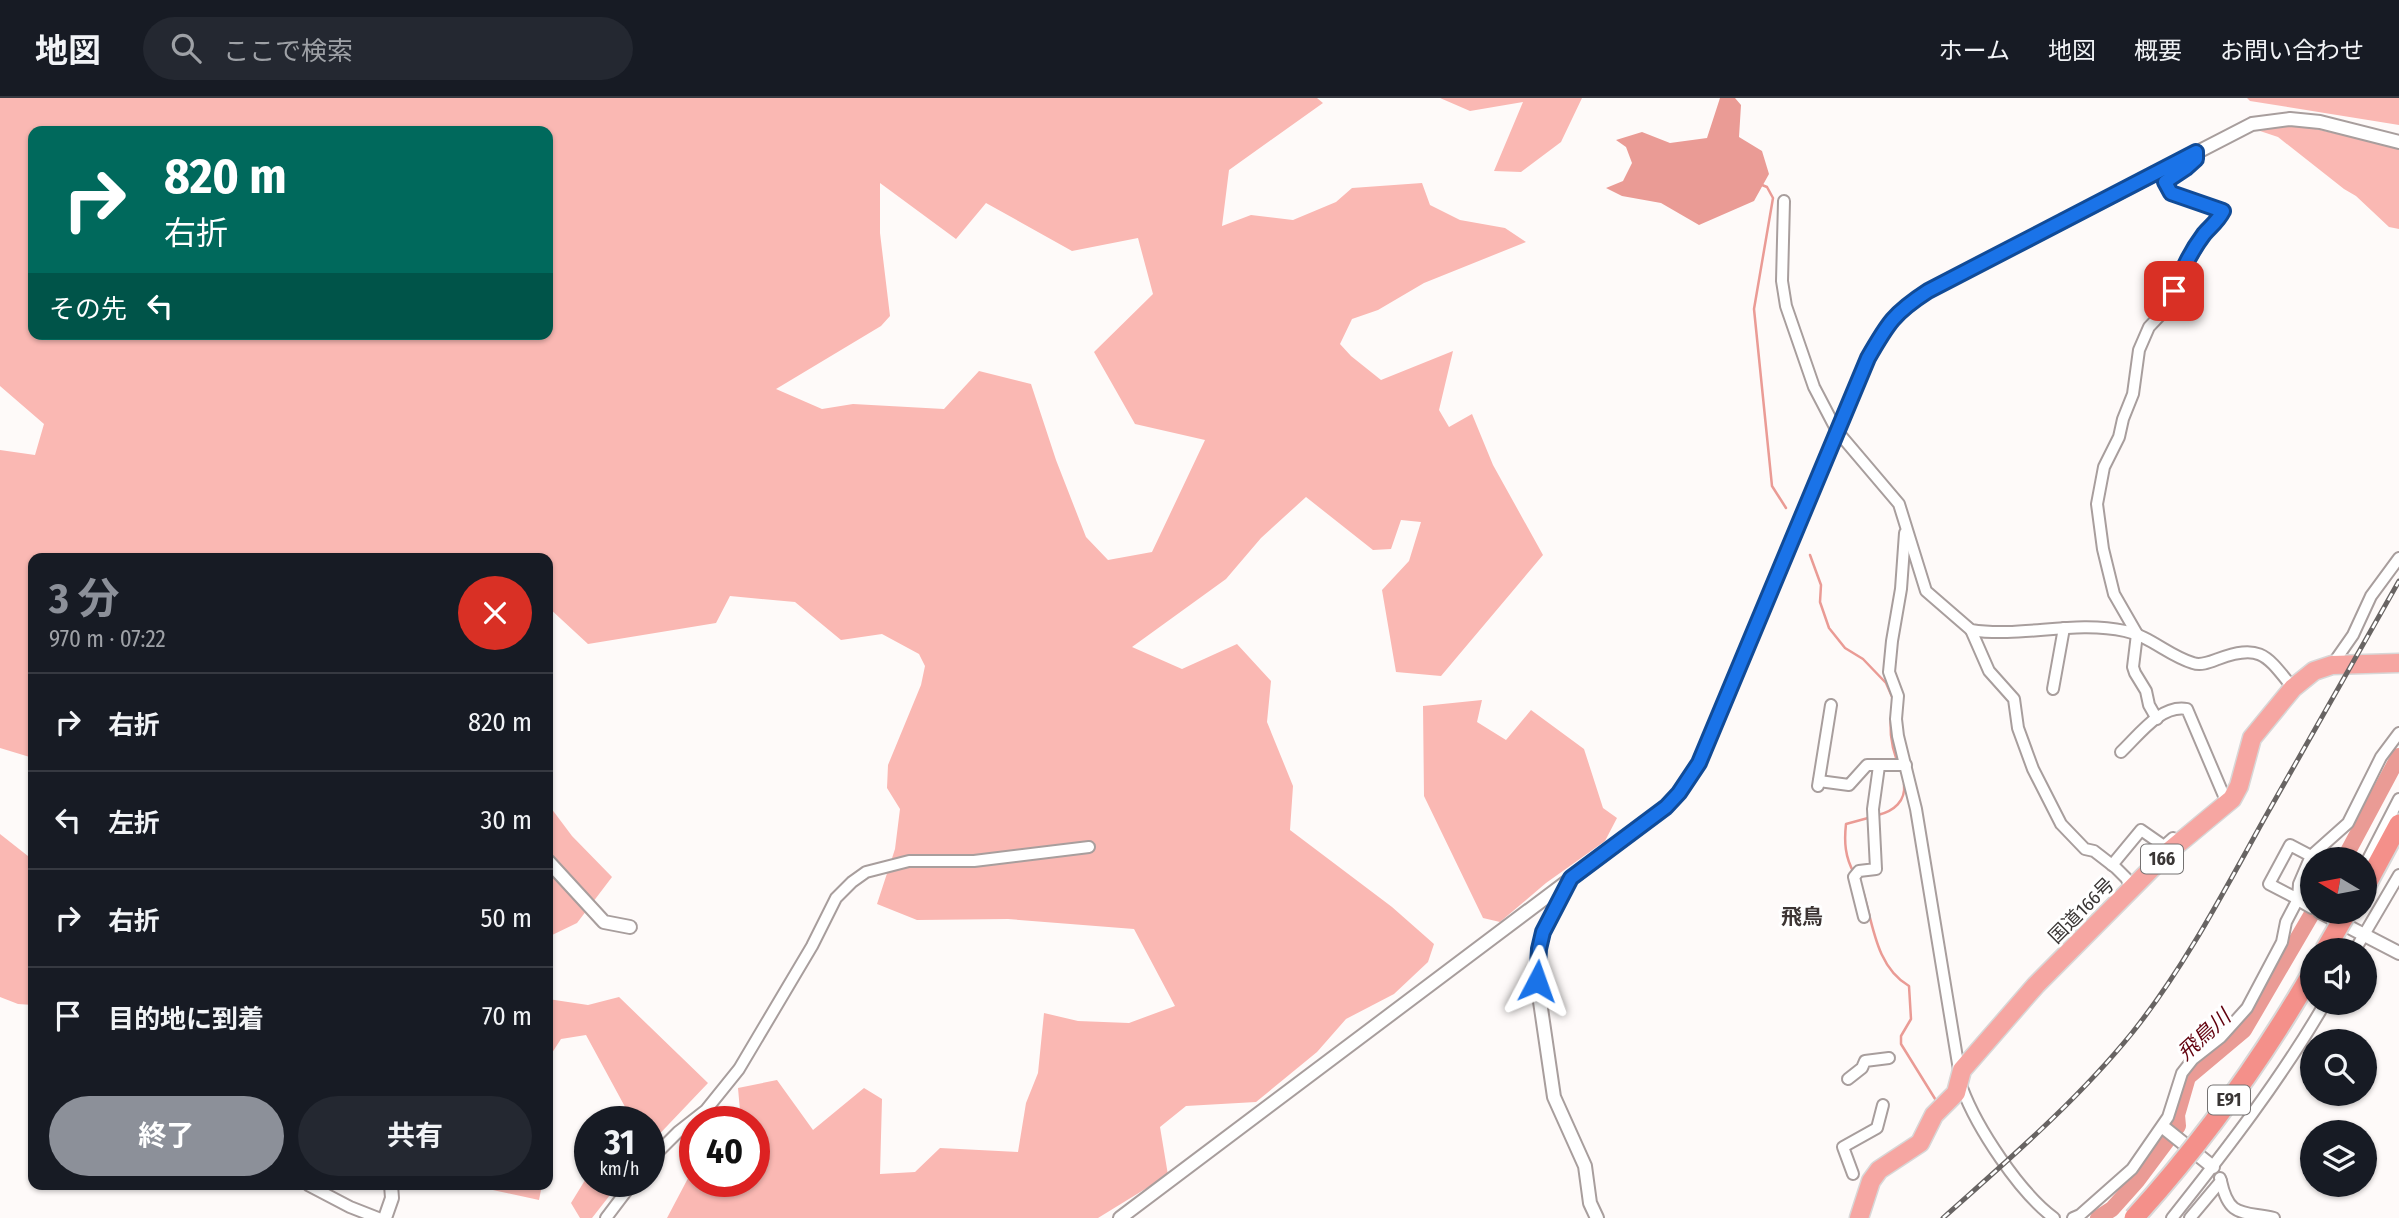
<!DOCTYPE html>
<html lang="ja">
<head>
<meta charset="utf-8">
<style>
  :root { --surface:#171b24; --page:#242831; --text:#f1f3f6; --muted:#9ea1a6; --line:#363941; --accent:#8c9099 }
  body { margin:0; font-family:"Fira Sans Condensed","Noto Sans JP",sans-serif; background:var(--page); color:var(--text); height:100vh; display:flex; flex-direction:column; font-size:26px; white-space:nowrap }
  * { box-sizing:border-box; margin:0 }
  p { font-size:23px; color:var(--muted) }
  .icon { flex:none; width:38px; height:38px; fill:none; stroke:currentColor; stroke-width:2; stroke-linecap:round; stroke-linejoin:round }
  .map { position:relative; flex:1; overflow:hidden }
  .details { position:absolute; left:28px; top:455px; width:525px; height:637px; display:flex; flex-direction:column; background:var(--surface); border-radius:14px; box-shadow:0 2px 5px #0004 }
  .details>* { flex:none }
  .top-card { position:absolute; left:28px; top:28px; width:525px; height:214px; border-radius:14px; box-shadow:0 2px 5px #0004; background:#00695c; color:#fff; overflow:hidden }
  .needle { width:46px; rotate:280deg }
  .controls { position:absolute; left:2300px; top:749px; display:grid; gap:14px }
  .controls a { display:grid; place-items:center; width:77px; height:77px; border-radius:50%; background:var(--surface); box-shadow:0 2px 5px #0004; font-size:35px }
  .speed { position:absolute; left:574px; top:1008px; display:flex; gap:14px; font-size:35px; font-weight:700; text-align:center }
  .speed>* { display:grid; place-content:center; width:91px; height:91px; border-radius:50%; background:var(--surface); box-shadow:0 2px 5px #0004; line-height:1 }
  .speed small { font-size:18px; font-weight:400 }
  .speed .limit { border:10px solid #d22; background:#fff; color:#111 }
  .pin { position:absolute; display:grid; place-items:center; width:60px; height:60px; color:#fff; margin:-30px; border-radius:14px; box-shadow:0 4px 10px #0006 }
  .me { position:absolute; width:77px; margin:-38px; rotate:4deg; stroke-linejoin:round; filter:drop-shadow(0 0 5px #0008) }
  .turn { display:flex; align-items:center; gap:24px; height:147px; padding:0 21px; font-size:32px }
  .turn .icon { width:91px; height:91px; stroke-width:2.5 }
  .turn b { display:block; font-size:49px; line-height:60px }
  .then { display:flex; align-items:center; height:66px; padding:0 21px; background:#0003; gap:14px; font-size:26px }
  .round { display:grid; place-items:center; flex:none; width:74px; height:74px; border-radius:37px; background:var(--page) }
  .overview { display:flex; align-items:center; justify-content:space-between; height:119px; padding:0 21px }
  h1 { font-size:42px; font-weight:700; line-height:52px; color:var(--accent) }
  .cta { display:flex; gap:14px; margin-top:auto; padding:14px 21px }
  .cta a { flex:1; height:80px; border-radius:42px; background:var(--accent); color:#fff; font-size:28px; font-weight:700; line-height:80px; text-align:center }
  .cta a+a { background:var(--page); color:var(--text) }
  ul { padding:0; list-style:none }
  li { display:flex; align-items:center; gap:21px; height:98px; padding:0 21px; border-top:2px solid var(--line) }
  li div { flex:1 }
  li b { display:block; font-size:26px }
  li em { font-style:normal }
  header { display:flex; align-items:center; gap:42px; box-sizing:border-box; height:98px; padding:0 35px; background:var(--surface); border-bottom:2px solid var(--line) }
  header strong { font-size:33px }
  nav { display:flex; gap:38px; margin-inline-start:auto; font-size:24px }
  .search { width:490px; height:63px; background:var(--page); display:flex; align-items:center; gap:18px; box-sizing:border-box; padding:0 24px; border-radius:38px; color:var(--muted); font-size:26px }
  .map>svg:first-child { display:block }
  .forest { fill:#fab8b3; fill-rule:evenodd }
  .water { fill:#ea9b95 }
  .lines { fill:none; stroke-linecap:round; stroke-linejoin:round }
  .stream { stroke:#ea9b95; stroke-width:2.5 }
  .river { stroke:#ea9b95; stroke-width:16 }
  .minor-casing { stroke:#a89e9d; stroke-width:14 }
  .tertiary-casing { stroke:#a89e9d; stroke-width:16 }
  .trunk-casing { stroke:#d8d7d7; stroke-width:21 }
  .motorway-casing { stroke:#d8d7d7; stroke-width:23 }
  .minor { stroke:#fff; stroke-width:10 }
  .tertiary { stroke:#fff; stroke-width:12 }
  .trunk { stroke:#f6a6a2; stroke-width:18 }
  .motorway { stroke:#f4908a; stroke-width:19 }
  .rail-casing { stroke:#686463; stroke-width:5 }
  .rail { stroke:#fff; stroke-width:2.5; stroke-dasharray:8; stroke-linecap:butt }
  .motorway-bridge-casing { stroke:#d8d7d7; stroke-width:23; stroke-linecap:butt }
  .motorway-bridge { stroke:#f4908a; stroke-width:19 }
  .route-casing { stroke:#114b97; stroke-width:18 }
  .route { stroke:#1a73e8; stroke-width:12 }
  .labels { text-anchor:middle; stroke-width:6; stroke-linejoin:round; paint-order:stroke }
  .shield { fill:#fff; stroke:#757272; stroke-width:2 }
  .shield-label { font-size:18px; font-weight:bold; fill:#3a3635 }
  .street-label { font-size:19px; fill:#3a3635; stroke:#fff }
  .neighbourhood-label { font-size:21px; font-weight:bold; fill:#3c3433; stroke:#fff }
  .water-label { font-size:21px; font-style:italic; fill:#62010d; stroke:#fff }
</style>
</head>
<body>
<header>
<strong>地図</strong>
<div class="search"><svg class="icon" aria-label="search" viewBox="0 0 24 24"><circle cx="10" cy="10" r="6"/><path d="M15 15l6 6"/></svg>ここで検索</div>
<nav><a>ホーム</a><a>地図</a><a>概要</a><a>お問い合わせ</a></nav>
</header>
<div class="map">
<svg width="2399" height="1120" viewBox="0 0 2399 1120">
  <rect width="100%" height="100%" fill="#fefaf9"/>
  <!-- forest -->
  <g class="forest">
    <path d="M0,0H1317L1323,5L1229,72L1222,128L1251,117L1293,122L1336,104L1352,90L1422,85L1430,107L1460,122L1505,130L1526,144L1424,185L1378,212L1352,221L1340,246L1351,258L1381,282L1453,253L1439,312L1449,329L1472,316L1493,367L1543,457L1441,578L1396,574L1382,492L1409,463L1421,424L1401,422L1391,451L1373,452L1306,399L1261,440L1226,481L1132,549L1182,571L1237,546L1271,583L1267,624L1293,688L1290,732L1392,809L1434,846L1428,864L1394,896L1346,921L1317,954L1256,1004L1186,1008L1160,1029L1168,1077L1098,1120H667L695,1067V1083H754V1024H741L738,990L777,982L813,1032L864,990L882,1001L880,1076L915,1074L940,1050L1018,1054L1026,1005L1038,975L1044,915L1078,923L1129,925L1175,908L1134,831L1008,821L917,822L877,806L895,751L900,711L887,690L888,667L921,587L925,568L919,556L882,536L841,542L795,504L730,498L716,525L588,546L548,509V460H33V660L0,650V352L35,357L44,326L0,288ZM33,33H548V236H33ZM880,85L956,141L986,105L1072,153L1138,140L1153,196L1094,254L1135,326L1205,342L1152,454L1108,462L1086,439L1056,362L1031,286L979,273L944,311L853,306L822,311L776,291L881,228L890,218L880,135Z"/>
    <path d="M1440,0H1582L1561,44L1521,74L1494,73L1523,4L1470,13Z"/>
    <path d="M2247,0H2399V27L2250,3Z"/>
    <path d="M2285,27L2307,29L2399,50V131L2389,129L2356,98L2344,91L2278,39L2260,33Z"/>
    <path d="M1482,602L1477,624L1506,642L1531,612L1584,651L1603,710L1617,720L1605,743L1546,785L1500,824L1483,820L1424,698L1423,608Z"/>
    <path d="M548,706L572,738L612,779L577,825L548,839Z"/>
    <path d="M0,736L33,762V907L18,906L0,899Z"/>
    <path d="M619,899L708,985L649,1047V1024H629L630,1018L586,937L561,941L548,961V901L588,907Z"/>
    <path d="M590,1074V1083H621L592,1120H580L571,1105Z"/>
    <path d="M470,1087H542L539,1102Z"/>
  </g>
  <!-- water -->
  <path class="water" d="M1720,0H1735L1741,7L1739,39L1762,53L1769,76L1754,103L1699,127L1661,105L1622,98L1606,90L1623,83L1632,65L1626,49L1616,42L1642,34L1670,45L1707,40Z"/>
  <g class="lines">
    <!-- stream -->
    <g class="stream">
      <path d="M1762,87L1767,89L1773,100L1754,211L1772,388L1786,410"/>
      <path d="M1810,457L1821,487L1820,504L1829,530L1845,550L1863,561L1886,585L1893,601"/>
      <path d="M1892,611C1889,628 1891,647 1897,663"/>
      <path d="M1878,717C1894,713 1906,703 1904,686"/>
      <path d="M1854,775C1845,759 1844,744 1846,726L1868,720"/>
      <path d="M1863,793C1873,826 1876,869 1909,888L1911,921L1901,938V946L1937,1004"/>
    </g>
    <!-- river -->
    <g class="river">
      <path d="M2344,761L2399,658"/>
      <path d="M2098,1120L2112,1111L2137,1083L2178,1028L2177,1017L2188,979L2244,932L2313,814"/>
    </g>
    <!-- minor casing -->
    <g class="minor-casing">
      <g id="minor">
        <path d="M1784,103L1782,183L1786,208L1814,289L1837,333L1899,406L1926,493L1971,532C2021,540 2074,522 2125,533C2150,538 2169,558 2193,565C2201,568 2210,564 2218,561C2261,545 2267,558 2293,590"/>
        <path d="M1905,435L1901,491L1892,543L1889,574L1898,598L1896,621L1898,638L1916,711L1962,990C1977,1030 2019,1094 2054,1120"/>
        <path d="M1971,532L1989,573L2014,601L2018,630L2033,671L2061,726L2085,751L2094,753L2116,770L2126,780L2132,791"/>
        <path d="M2332,567L2353,537L2371,498L2399,460"/>
        <path d="M2053,591L2064,530"/>
        <path d="M2157,621L2149,607L2146,593L2135,575L2133,569L2137,536L2114,496L2103,451L2097,406L2104,369L2119,339L2123,321L2133,296L2139,252L2149,229L2168,209L2180,178L2204,137L2223,113L2171,95L2165,84L2186,70L2196,61V54"/>
        <path d="M2121,654C2139,637 2161,606 2187,611L2227,705"/>
        <path d="M1819,683L1849,687L1867,667H1906"/>
        <path d="M1818,688L1831,607"/>
        <path d="M2311,758L2348,725L2381,659L2399,635"/>
        <path d="M2112,767L2141,732L2164,748L2173,740"/>
        <path d="M2364,769L2399,701"/>
        <path d="M1864,819L1854,779L1859,773L1876,771L1873,711L1879,668"/>
        <path d="M2355,852L2399,777"/>
        <path d="M1848,981L1862,970L1865,963L1889,960"/>
        <path d="M649,1063L678,1034L706,1012L739,971L812,848L836,800L852,784L866,774L909,763H974L1089,749"/>
        <path d="M1853,1076L1843,1049L1877,1030L1883,1007"/>
        <path d="M2221,1083C2229,1120 2242,1113 2274,1120"/>
        <path d="M308,1087L350,1109L378,1120"/>
        <path d="M606,1120L634,1083"/>
        <path d="M2073,1120L2080,1117L2132,1071L2168,1019L2182,975L2193,961L2221,939L2247,910L2282,844L2286,824L2298,801L2299,786L2311,758L2290,747L2269,786L2298,801"/>
        <path d="M2172,1120C2227,1051 2281,981 2325,905"/>
        <path d="M2190,1120L2221,1083L2220,1080"/>
      </g>
    </g>
    <!-- tertiary casing -->
    <g class="tertiary-casing">
      <g id="tertiary">
        <path d="M548,763L604,824L630,829"/>
        <path d="M1569,784L1543,834L1539,851L1537,883L1554,999L1585,1068L1590,1105L1597,1120"/>
        <path d="M2298,801L2312,809"/>
        <path d="M2320,814L2399,855"/>
        <path d="M2163,1029L2213,1069"/>
        <path d="M385,1120L392,1100L391,1087"/>
        <path d="M1120,1120L1666,709L1679,695L1699,665L1868,260C1888,225 1894,216 1928,193L2252,26L2290,21L2320,24L2399,44"/>
      </g>
    </g>
    <!-- trunk casing -->
    <g class="trunk-casing">
      <path id="trunk" d="M1859,1120L1871,1083L1879,1072L1920,1045L1934,1017L1956,995L1962,972L2036,887L2167,755L2232,701L2239,688L2252,640L2293,590L2314,573L2332,567L2399,565"/>
    </g>
    <!-- motorway casing -->
    <g class="motorway-casing">
      <path id="motorway" d="M2364,791L2399,726"/>
    </g>
    <!-- minor -->
    <use href="#minor" class="minor"/>
    <!-- tertiary -->
    <use href="#tertiary" class="tertiary"/>
    <!-- trunk -->
    <use href="#trunk" class="trunk"/>
    <!-- motorway -->
    <use href="#motorway" class="motorway"/>
    <!-- rail casing -->
    <g class="rail-casing">
      <path id="rail" d="M1943,1120C2009,1061 2076,1004 2132,935C2184,870 2223,795 2263,723C2308,643 2354,563 2399,483"/>
    </g>
    <!-- rail -->
    <use href="#rail" class="rail"/>
    <!-- motorway-bridge casing -->
    <g class="motorway-bridge-casing">
      <g id="motorway-bridge">
        <path d="M2325,852L2347,814"/>
        <path d="M2134,1120C2202,1045 2261,963 2312,875"/>
      </g>
    </g>
    <!-- motorway-bridge -->
    <use href="#motorway-bridge" class="motorway-bridge"/>
  </g>
  <g class="lines">
    <!-- route casing -->
    <g class="route-casing">
      <path id="route" d="M1537,883L1539,851L1543,834L1571,780L1666,709L1679,695L1699,665L1868,260C1888,225 1894,215 1928,193L2196,54V61L2186,70L2165,84L2171,95L2223,113C2218,123 2211,128 2204,136C2192,152 2181,174 2174,193"/>
    </g>
    <!-- route -->
    <use href="#route" class="route"/>
  </g>
  <g class="labels">
    <!-- shield labels -->
    <g class="shield">
      <rect x="2141" y="746.5" width="42" height="29" rx="5"/>
      <rect x="2208" y="987.5" width="42" height="29" rx="5"/>
    </g>
    <g class="shield-label">
      <text x="2162" y="767">166</text>
      <text x="2229" y="1008">E91</text>
    </g>
    <!-- street labels -->
    <g class="street-label">
      <text transform="translate(2081 812) rotate(-45)" y="7">国道166号</text>
    </g>
    <!-- neighbourhood labels -->
    <g class="neighbourhood-label">
      <text x="1802" y="826">飛鳥</text>
    </g>
    <!-- water labels -->
    <g class="water-label">
      <text transform="translate(2204 937) rotate(-43)" y="7">飛鳥川</text>
    </g>
  </g>
</svg>
<div class="controls">
<a><svg class="needle" viewBox="-14 -14 28 28"><path d="M0-13l5 13h-10z" fill="#e53935"/><path d="M0 13l5-13h-10z" fill="#9ea1a6"/></svg></a>
<a><svg class="icon" aria-label="sound" viewBox="0 0 24 24"><path d="M4 9h4l5-4v14l-5-4H4zM17 9q2 3 0 6"/></svg></a>
<a><svg class="icon" aria-label="search" viewBox="0 0 24 24"><circle cx="10" cy="10" r="6"/><path d="M15 15l6 6"/></svg></a>
<a><svg class="icon" aria-label="layers" viewBox="0 0 24 24"><path d="M12 4l9 5-9 5-9-5zM3 14l9 5 9-5"/></svg></a>
</div>
<div class="speed"><div>31<small>km/h</small></div><div class="limit">40</div></div>
<div class="pin" style="left:2174px;top:193px;background:#d93025"><svg class="icon" aria-label="arrive" viewBox="0 0 24 24"><path d="M6 21V4h12l-3 4 3 4H6"/></svg></div>
<svg class="me" style="left:1537px;top:883px" viewBox="-20 -20 40 40"><path d="M0-17L14 15 0 8-14 15z" fill="#1a73e8" stroke="#fff" stroke-width="4"/></svg>
<div class="top-card">
<div class="turn"><svg class="icon" aria-label="right" viewBox="0 0 24 24"><path d="M7 20v-9h11M14 6l5 5-5 5"/></svg><div><b>820 m</b>右折</div></div>
<div class="then">その先<svg class="icon" aria-label="left" viewBox="0 0 24 24"><path d="M17 20v-9H6M10 6l-5 5 5 5"/></svg></div>
</div>
<section class="details">
<div class="overview"><div><h1>3 分</h1><p>970 m · 07:22</p></div><a class="round" style="background:#d93025;color:#fff"><svg class="icon" aria-label="close" viewBox="0 0 24 24"><path d="M6 6l12 12M18 6L6 18"/></svg></a></div>
<ul>
<li><svg class="icon" aria-label="right" viewBox="0 0 24 24"><path d="M7 20v-9h11M14 6l5 5-5 5"/></svg><div><b>右折</b></div><em>820 m</em></li>
<li><svg class="icon" aria-label="left" viewBox="0 0 24 24"><path d="M17 20v-9H6M10 6l-5 5 5 5"/></svg><div><b>左折</b></div><em>30 m</em></li>
<li><svg class="icon" aria-label="right" viewBox="0 0 24 24"><path d="M7 20v-9h11M14 6l5 5-5 5"/></svg><div><b>右折</b></div><em>50 m</em></li>
<li><svg class="icon" aria-label="arrive" viewBox="0 0 24 24"><path d="M6 21V4h12l-3 4 3 4H6"/></svg><div><b>目的地に到着</b></div><em>70 m</em></li>
</ul>
<div class="cta"><a>終了</a><a>共有</a></div>
</section>
</div>
</body>
</html>
